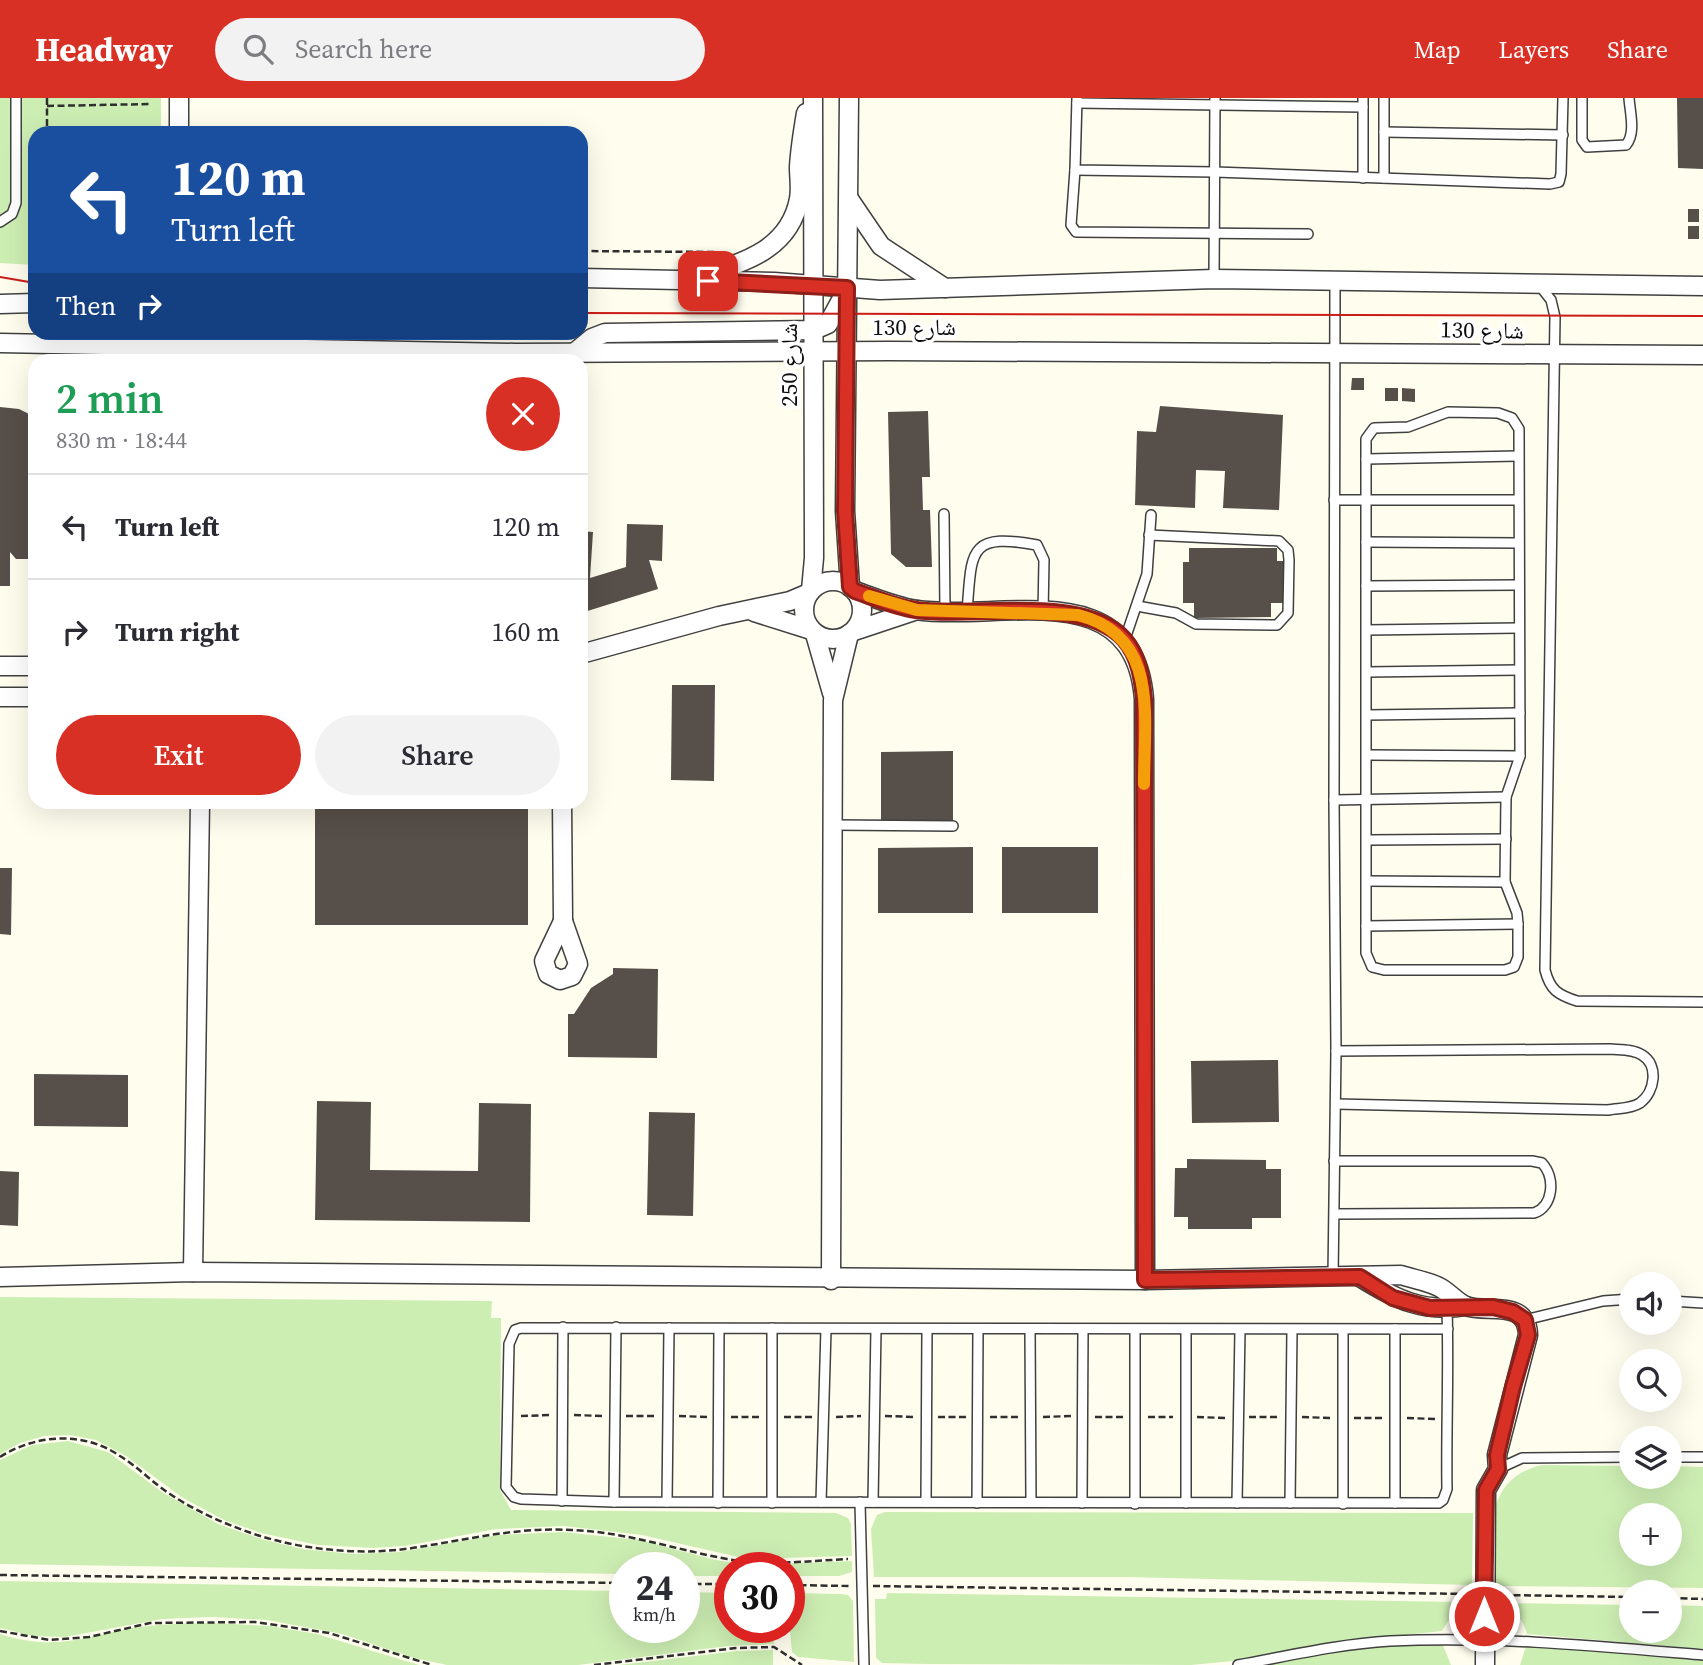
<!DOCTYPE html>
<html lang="en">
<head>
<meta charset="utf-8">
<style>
  :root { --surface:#fff; --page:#f2f2f3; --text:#2b2b33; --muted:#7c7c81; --line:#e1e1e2; --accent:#d93025 }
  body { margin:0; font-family:"Source Serif 4","Noto Naskh Arabic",serif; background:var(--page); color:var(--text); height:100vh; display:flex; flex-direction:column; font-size:26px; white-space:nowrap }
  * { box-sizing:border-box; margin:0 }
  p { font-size:23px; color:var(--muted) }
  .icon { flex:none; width:38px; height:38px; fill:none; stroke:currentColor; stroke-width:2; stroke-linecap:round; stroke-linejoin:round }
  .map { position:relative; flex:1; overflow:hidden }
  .sheet { position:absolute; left:28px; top:256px; width:560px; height:455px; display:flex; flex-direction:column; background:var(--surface); border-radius:21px; box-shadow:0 7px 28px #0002 }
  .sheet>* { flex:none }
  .guide { position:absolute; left:28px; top:28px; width:560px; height:214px; border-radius:21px; box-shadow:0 7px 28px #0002; background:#1a4fa0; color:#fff; overflow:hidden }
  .buttons { position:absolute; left:1619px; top:1174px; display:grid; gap:14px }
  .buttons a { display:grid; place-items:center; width:63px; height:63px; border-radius:50%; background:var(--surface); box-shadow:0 7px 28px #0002; font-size:35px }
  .speed { position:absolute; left:609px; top:1454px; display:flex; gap:14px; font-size:35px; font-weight:700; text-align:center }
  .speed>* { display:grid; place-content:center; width:91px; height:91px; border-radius:50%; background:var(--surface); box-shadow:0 7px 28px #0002; line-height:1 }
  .speed small { font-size:18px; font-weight:400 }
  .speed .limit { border:10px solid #d22; background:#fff; color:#111 }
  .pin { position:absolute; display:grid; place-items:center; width:60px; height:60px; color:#fff; margin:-30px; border-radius:14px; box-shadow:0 4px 10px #0006 }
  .me { position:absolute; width:77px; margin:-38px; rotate:0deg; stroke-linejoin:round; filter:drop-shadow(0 0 5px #0008) }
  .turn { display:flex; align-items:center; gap:24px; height:147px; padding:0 28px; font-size:32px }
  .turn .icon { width:91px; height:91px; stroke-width:2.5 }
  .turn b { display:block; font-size:49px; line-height:60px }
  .then { display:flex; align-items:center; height:66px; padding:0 28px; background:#0003; gap:14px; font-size:26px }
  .round { display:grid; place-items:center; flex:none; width:74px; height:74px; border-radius:37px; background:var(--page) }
  .head { display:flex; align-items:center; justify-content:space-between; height:119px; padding:0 28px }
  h1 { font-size:42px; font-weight:600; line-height:52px; color:#1e9e55 }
  .button { display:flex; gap:14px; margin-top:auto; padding:14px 28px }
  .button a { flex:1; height:80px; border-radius:42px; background:var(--accent); color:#fff; font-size:28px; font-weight:600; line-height:80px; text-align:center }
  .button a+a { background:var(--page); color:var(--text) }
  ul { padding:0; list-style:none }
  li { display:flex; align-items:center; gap:21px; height:105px; padding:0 28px; border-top:2px solid var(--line) }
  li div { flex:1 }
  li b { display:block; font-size:26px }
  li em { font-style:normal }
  header { display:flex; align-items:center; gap:42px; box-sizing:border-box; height:98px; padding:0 35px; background:var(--accent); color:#fff }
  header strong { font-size:33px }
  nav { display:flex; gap:38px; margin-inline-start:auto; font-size:24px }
  .search { width:490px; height:63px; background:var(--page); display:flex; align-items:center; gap:18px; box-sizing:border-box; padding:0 24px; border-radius:38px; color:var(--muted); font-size:26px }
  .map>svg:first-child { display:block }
  .green { fill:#cdeeb3; fill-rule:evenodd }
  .building { fill:#574f49 }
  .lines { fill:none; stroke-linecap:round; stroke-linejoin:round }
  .service-casing { stroke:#404040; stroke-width:12 }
  .minor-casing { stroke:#404040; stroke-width:21 }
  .path { stroke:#2f2f2f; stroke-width:2.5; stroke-dasharray:7 3.5; stroke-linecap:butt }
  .service { stroke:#fff; stroke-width:9 }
  .minor { stroke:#fff; stroke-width:18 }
  .tram { stroke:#cb1c17; stroke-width:2 }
  .route-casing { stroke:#8d1f18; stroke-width:18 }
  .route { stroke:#d93025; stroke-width:12 }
  .slow { stroke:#f59e0b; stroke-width:12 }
  .labels { text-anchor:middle; stroke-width:7; stroke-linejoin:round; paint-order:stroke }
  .street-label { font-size:23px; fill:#0d0d0d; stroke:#fff }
</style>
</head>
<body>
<header>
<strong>Headway</strong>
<div class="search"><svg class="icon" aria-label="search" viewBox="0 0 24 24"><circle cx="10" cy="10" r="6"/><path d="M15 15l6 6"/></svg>Search here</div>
<nav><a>Map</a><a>Layers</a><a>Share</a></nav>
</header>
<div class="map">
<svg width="1703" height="1567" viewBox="0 0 1703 1567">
  <rect width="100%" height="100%" fill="#fffdee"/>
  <!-- green -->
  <g class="green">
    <path d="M0,0H161V35H35V167L0,165Z"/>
    <path d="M0,1199L492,1203L491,1220H501L500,1392L511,1412L836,1415L848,1420L851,1426L852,1458L747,1461L642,1437L564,1428L496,1431L405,1448L373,1450L318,1447L261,1435L224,1422L183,1400L126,1358L96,1342L70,1337L44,1338L20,1345L0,1356Z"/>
    <path d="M68,1343L108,1354L162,1394L218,1426L261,1441L303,1451L353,1456L399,1454L497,1437L562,1434L640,1442L716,1462L750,1467L852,1463V1474L839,1478H789V1470H730V1478H684V1470H625V1476L0,1466V1362L32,1347Z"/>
    <path d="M1542,1367L1631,1368V1379H1670V1368L1703,1369V1490L1496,1488L1495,1410C1502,1385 1518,1373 1542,1367ZM1631,1418H1670V1456H1631Z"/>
    <path d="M885,1414L1473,1415L1472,1487L1126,1479H874L871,1431L877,1417Z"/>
    <path d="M0,1483L625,1493V1530H684V1494L730,1495V1530H789V1495L841,1496L848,1497L853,1503L854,1564L798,1559L792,1554L790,1534L775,1536L774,1546L728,1548L578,1567H447L414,1560L342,1536L267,1522L212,1519L162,1521L65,1539L33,1538L0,1530Z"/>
    <path d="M887,1495L1462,1504L1473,1509L1454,1513L1442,1533L1332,1545L1233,1563L1191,1567L928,1566L882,1565L876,1560L875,1501H886Z"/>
    <path d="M1501,1505L1631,1507V1533H1670V1507L1703,1508V1551L1527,1536C1522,1518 1515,1513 1497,1511Z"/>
    <path d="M213,1525L270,1528L317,1536L419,1567H0V1536C53,1553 81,1540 132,1530C159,1526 186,1525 213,1525Z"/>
    <path d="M1442,1545L1451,1567H1265L1354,1551Z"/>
    <path d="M1527,1545L1703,1562V1567H1520Z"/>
    <path d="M773,1552V1567H619L737,1553Z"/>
  </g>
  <!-- building -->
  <g class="building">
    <path d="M1677,0H1703V71L1678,70Z"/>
    <rect x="1688" y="111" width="11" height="13"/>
    <rect x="1688" y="128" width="11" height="13"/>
    <path d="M1352,280H1364V292H1351Z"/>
    <rect x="1385" y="290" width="13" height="13"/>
    <path d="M1402,290L1415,291V304L1402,303Z"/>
    <path d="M1160,308L1283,317L1279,412L1223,410L1225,373L1196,372L1195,410L1135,407L1137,333L1156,334Z"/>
    <path d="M0,309L19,311L35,319V469H30V461H16L10,454V488H0Z"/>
    <path d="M928,313L930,379H922L923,412H930L932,469H906L891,456L888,314Z"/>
    <path d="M627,426L663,427L662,463L649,462L658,491L581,515V433L593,434L590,480L626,469Z"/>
    <path d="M1189,450H1277V463H1283V505H1271V519L1194,520V505H1183V464H1189Z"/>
    <path d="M672,587H715L714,683L671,682Z"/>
    <path d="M953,653V724H881V654Z"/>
    <rect x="315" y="704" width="213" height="123"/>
    <path d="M973,749V815H878V750Z"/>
    <rect x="1002" y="749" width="96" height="66"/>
    <path d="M0,770H12L11,837L0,836Z"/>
    <path d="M613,870L658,871L657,960L568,959V916H574L591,890L613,876Z"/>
    <path d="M1278,962L1279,1024L1192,1025L1191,963Z"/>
    <path d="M34,976L128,977V1029L34,1028Z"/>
    <path d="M317,1003L371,1004L370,1072L478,1073L479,1005L531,1006L530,1124L315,1122Z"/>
    <path d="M649,1014L695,1015L693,1118L647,1117Z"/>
    <path d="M1187,1061L1266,1062V1071H1281V1120H1252V1131H1188V1119H1174L1175,1070H1187Z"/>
    <path d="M0,1073L19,1074L18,1128L0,1127Z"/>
  </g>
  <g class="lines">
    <!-- service casing -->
    <g class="service-casing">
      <g id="service">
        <path d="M1077,0L1075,72L1215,74L1550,86L1559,84L1561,76L1563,0"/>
        <path d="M1384,0V80"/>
        <path d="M1582,0V42L1587,49L1626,47C1636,35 1630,15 1629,0"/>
        <path d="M1077,5L1363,9"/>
        <path d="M1384,34L1563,37"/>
        <path d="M1075,72L1071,127L1076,134L1308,136"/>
        <path d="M1363,80V0"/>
        <path d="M0,124L12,116L16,105V0"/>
        <path d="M1214,181L1215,0"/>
        <path d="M1540,188L1551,202L1555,219L1545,872C1550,892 1558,897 1577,903L1703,904"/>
        <path d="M1448,314L1498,315L1512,320L1519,331L1520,658L1506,699L1505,784L1517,815L1518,826V859L1514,869L1505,872H1384L1372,869L1366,855V341L1374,330L1408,329Z"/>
        <path d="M1366,361L1518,358"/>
        <path d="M1334,402H1518"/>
        <path d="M944,416L945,512"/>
        <path d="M1366,444L1518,445"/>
        <path d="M1366,488L1517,487"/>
        <path d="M1137,508L1176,515L1196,526L1277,527L1288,515L1289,462L1288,452L1279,443L1149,437"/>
        <path d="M967,513C972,454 967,434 1037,447L1044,462L1043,515"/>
        <path d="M1367,532L1518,530"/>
        <path d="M1125,541L1147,476L1151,417"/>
        <path d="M1367,574L1519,572"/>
        <path d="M1367,617L1520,615"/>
        <path d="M1368,657L1520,658"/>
        <path d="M1334,702L1506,699"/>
        <path d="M833,727L953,728"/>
        <path d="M1368,742L1506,741"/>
        <path d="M1367,783L1505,784"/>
        <path d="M1366,828L1518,826"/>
        <path d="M1336,1006L1608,1012C1618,1010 1631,1011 1640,1005C1655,994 1659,967 1642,957C1633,951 1620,952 1610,951L1336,953"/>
        <path d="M1334,1063H1532L1542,1065C1556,1080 1553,1109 1534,1115L1335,1116"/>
        <path d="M1333,1179L1336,953L1334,702L1335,182"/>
        <path d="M1670,1203L1703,1205"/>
        <path d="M1447,1211C1449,1271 1446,1331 1447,1391L1443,1402L1439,1405L614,1404L521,1401L514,1399L506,1389L509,1246L515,1232L521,1230L1448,1231"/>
        <path d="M1525,1222L1603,1203L1631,1201"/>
        <path d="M772,1230V1405"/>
        <path d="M1030,1231L1031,1404"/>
        <path d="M1186,1232V1405"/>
        <path d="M1670,1359H1703"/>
        <path d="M1498,1371L1522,1360L1631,1359"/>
        <path d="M562,1403L563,1229"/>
        <path d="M614,1404L616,1229"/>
        <path d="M667,1404L669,1230"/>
        <path d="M821,1404L826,1231"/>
        <path d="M860,1404L864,1567"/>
        <path d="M873,1404L876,1231"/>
        <path d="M926,1404L927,1231"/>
        <path d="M718,1405L719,1231"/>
        <path d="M977,1405L978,1231"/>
        <path d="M1082,1405L1083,1231"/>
        <path d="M1237,1405L1240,1232"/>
        <path d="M1290,1405L1292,1232"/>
        <path d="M1395,1405V1231"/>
        <path d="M1135,1406V1232"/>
        <path d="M1343,1406V1232"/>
        <path d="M1238,1567C1288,1558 1339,1546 1390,1543C1495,1538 1598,1548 1703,1557"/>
      </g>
    </g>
    <!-- minor casing -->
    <g class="minor-casing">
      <g id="minor">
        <path d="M179,0V35"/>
        <path d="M849,0L845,413L850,489"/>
        <path d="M849,101L881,148L945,190"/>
        <path d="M703,177C745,165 790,150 799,101C801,91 799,79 799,69C800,51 803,33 806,15"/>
        <path d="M581,180L774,184L880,192L1214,181L1703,188"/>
        <path d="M0,206L35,205"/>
        <path d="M0,245L516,255L889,253L1703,257"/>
        <path d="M574,255L592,240L605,235L814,232L828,226L845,195"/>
        <circle cx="833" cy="512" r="29"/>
        <path d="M811,492L814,460L813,0"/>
        <path d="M855,493C875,500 896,509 916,512C1002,524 1134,475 1144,601L1145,1182"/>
        <path d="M754,514L811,532"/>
        <path d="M854,533L917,512"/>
        <path d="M815,536L832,595"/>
        <path d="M581,556L719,518L790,503L809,495"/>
        <path d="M0,568H35"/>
        <path d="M0,599H35"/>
        <path d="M562,704L563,823"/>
        <path d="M563,823L578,866L572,878L560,882L548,876L544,863Z"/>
        <path d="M193,1174L200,704"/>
        <path d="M0,1179L193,1174L1145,1182L1401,1177C1413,1181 1427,1183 1439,1189C1448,1193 1456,1204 1466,1208C1487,1216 1527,1200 1528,1237L1497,1357L1498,1371L1486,1392L1485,1567"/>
        <path d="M1360,1179C1395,1201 1423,1215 1466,1208"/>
        <path d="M831,1182L833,602L849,536"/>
      </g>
    </g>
    <!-- path -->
    <g class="path">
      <path d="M47,0V35"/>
      <path d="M47,8L151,6"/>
      <path d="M581,153L715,154"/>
      <path d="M574,1317L602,1318"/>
      <path d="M521,1318L550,1317"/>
      <path d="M626,1318H655"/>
      <path d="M679,1318L707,1319"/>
      <path d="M885,1318L914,1319"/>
      <path d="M731,1319H760"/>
      <path d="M784,1319H812"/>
      <path d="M836,1319L861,1318"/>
      <path d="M938,1319H966"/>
      <path d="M990,1319H1019"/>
      <path d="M1043,1319L1071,1318"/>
      <path d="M1095,1319H1124"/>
      <path d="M1148,1319H1173"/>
      <path d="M1197,1319L1225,1320"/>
      <path d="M1249,1319H1278"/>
      <path d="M1302,1319L1330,1320"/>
      <path d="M1354,1320H1383"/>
      <path d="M1407,1320L1435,1321"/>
      <path d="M0,1359C36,1336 84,1333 120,1358C138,1369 153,1385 170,1396C197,1414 227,1427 257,1437C308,1453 366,1458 419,1449C470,1441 518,1429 571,1432C626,1434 673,1451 727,1461C767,1468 808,1463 848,1461"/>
      <path d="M0,1477L625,1485"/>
      <path d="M684,1486H730"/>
      <path d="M789,1487L849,1488"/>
      <path d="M873,1488L1468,1496"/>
      <path d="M1503,1497L1631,1499"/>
      <path d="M1670,1500L1703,1501"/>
      <path d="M0,1533L50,1542L89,1539L150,1525L255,1524L329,1535L432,1567"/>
      <path d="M594,1567L736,1550L774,1549L802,1567"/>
    </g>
    <!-- service -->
    <use href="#service" class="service"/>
    <!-- minor -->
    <use href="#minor" class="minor"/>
    <!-- tram -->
    <g class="tram">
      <path d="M0,179L35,185"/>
      <path d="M581,215L1703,218"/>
    </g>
  </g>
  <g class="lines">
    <!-- route casing -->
    <g class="route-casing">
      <path id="route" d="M708,183L847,190L845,413L850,489L855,493C875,500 895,509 916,512C972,520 1084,496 1124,541C1139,558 1142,580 1144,601L1145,1182L1360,1179L1393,1200L1430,1210L1493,1209L1513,1214L1525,1222L1528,1237L1513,1289L1497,1357L1498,1371L1486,1392L1484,1518"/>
    </g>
    <!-- route -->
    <use href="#route" class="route"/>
    <!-- slow -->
    <path class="slow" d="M869,498L917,512L1078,517C1160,538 1144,619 1144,686"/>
  </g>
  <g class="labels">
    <!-- street labels -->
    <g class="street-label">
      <text x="914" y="237">شارع 130</text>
      <text transform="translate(1482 232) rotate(1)" y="8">شارع 130</text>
      <text transform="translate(789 267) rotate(-90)" y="8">شارع 250</text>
    </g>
  </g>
</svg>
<div class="buttons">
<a><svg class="icon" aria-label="sound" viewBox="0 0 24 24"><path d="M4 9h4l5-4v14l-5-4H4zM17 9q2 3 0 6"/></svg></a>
<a><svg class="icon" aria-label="search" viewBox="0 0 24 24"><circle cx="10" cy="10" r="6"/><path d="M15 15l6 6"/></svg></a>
<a><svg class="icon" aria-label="layers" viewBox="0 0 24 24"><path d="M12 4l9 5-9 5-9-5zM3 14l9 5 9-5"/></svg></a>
<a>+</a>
<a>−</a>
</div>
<div class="speed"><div>24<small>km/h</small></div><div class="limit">30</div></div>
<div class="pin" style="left:708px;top:183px;background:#d93025"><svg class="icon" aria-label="arrive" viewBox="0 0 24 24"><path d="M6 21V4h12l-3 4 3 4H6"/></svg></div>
<svg class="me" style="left:1484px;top:1518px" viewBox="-20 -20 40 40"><circle r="17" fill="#d93025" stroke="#fff" stroke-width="3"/><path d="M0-11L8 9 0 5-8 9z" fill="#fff"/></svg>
<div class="guide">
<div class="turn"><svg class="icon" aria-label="left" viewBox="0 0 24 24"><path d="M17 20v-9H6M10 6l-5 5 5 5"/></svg><div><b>120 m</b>Turn left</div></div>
<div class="then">Then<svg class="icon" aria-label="right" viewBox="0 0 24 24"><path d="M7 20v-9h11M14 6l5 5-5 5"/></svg></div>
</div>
<section class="sheet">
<div class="head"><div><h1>2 min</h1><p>830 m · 18:44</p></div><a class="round" style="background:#d93025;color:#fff"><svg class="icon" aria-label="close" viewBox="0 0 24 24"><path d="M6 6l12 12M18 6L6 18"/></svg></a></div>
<ul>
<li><svg class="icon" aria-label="left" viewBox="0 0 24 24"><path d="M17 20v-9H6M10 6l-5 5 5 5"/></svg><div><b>Turn left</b></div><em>120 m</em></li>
<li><svg class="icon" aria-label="right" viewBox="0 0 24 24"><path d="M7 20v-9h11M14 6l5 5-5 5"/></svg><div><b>Turn right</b></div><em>160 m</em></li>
</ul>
<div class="button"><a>Exit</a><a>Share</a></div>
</section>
</div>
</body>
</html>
